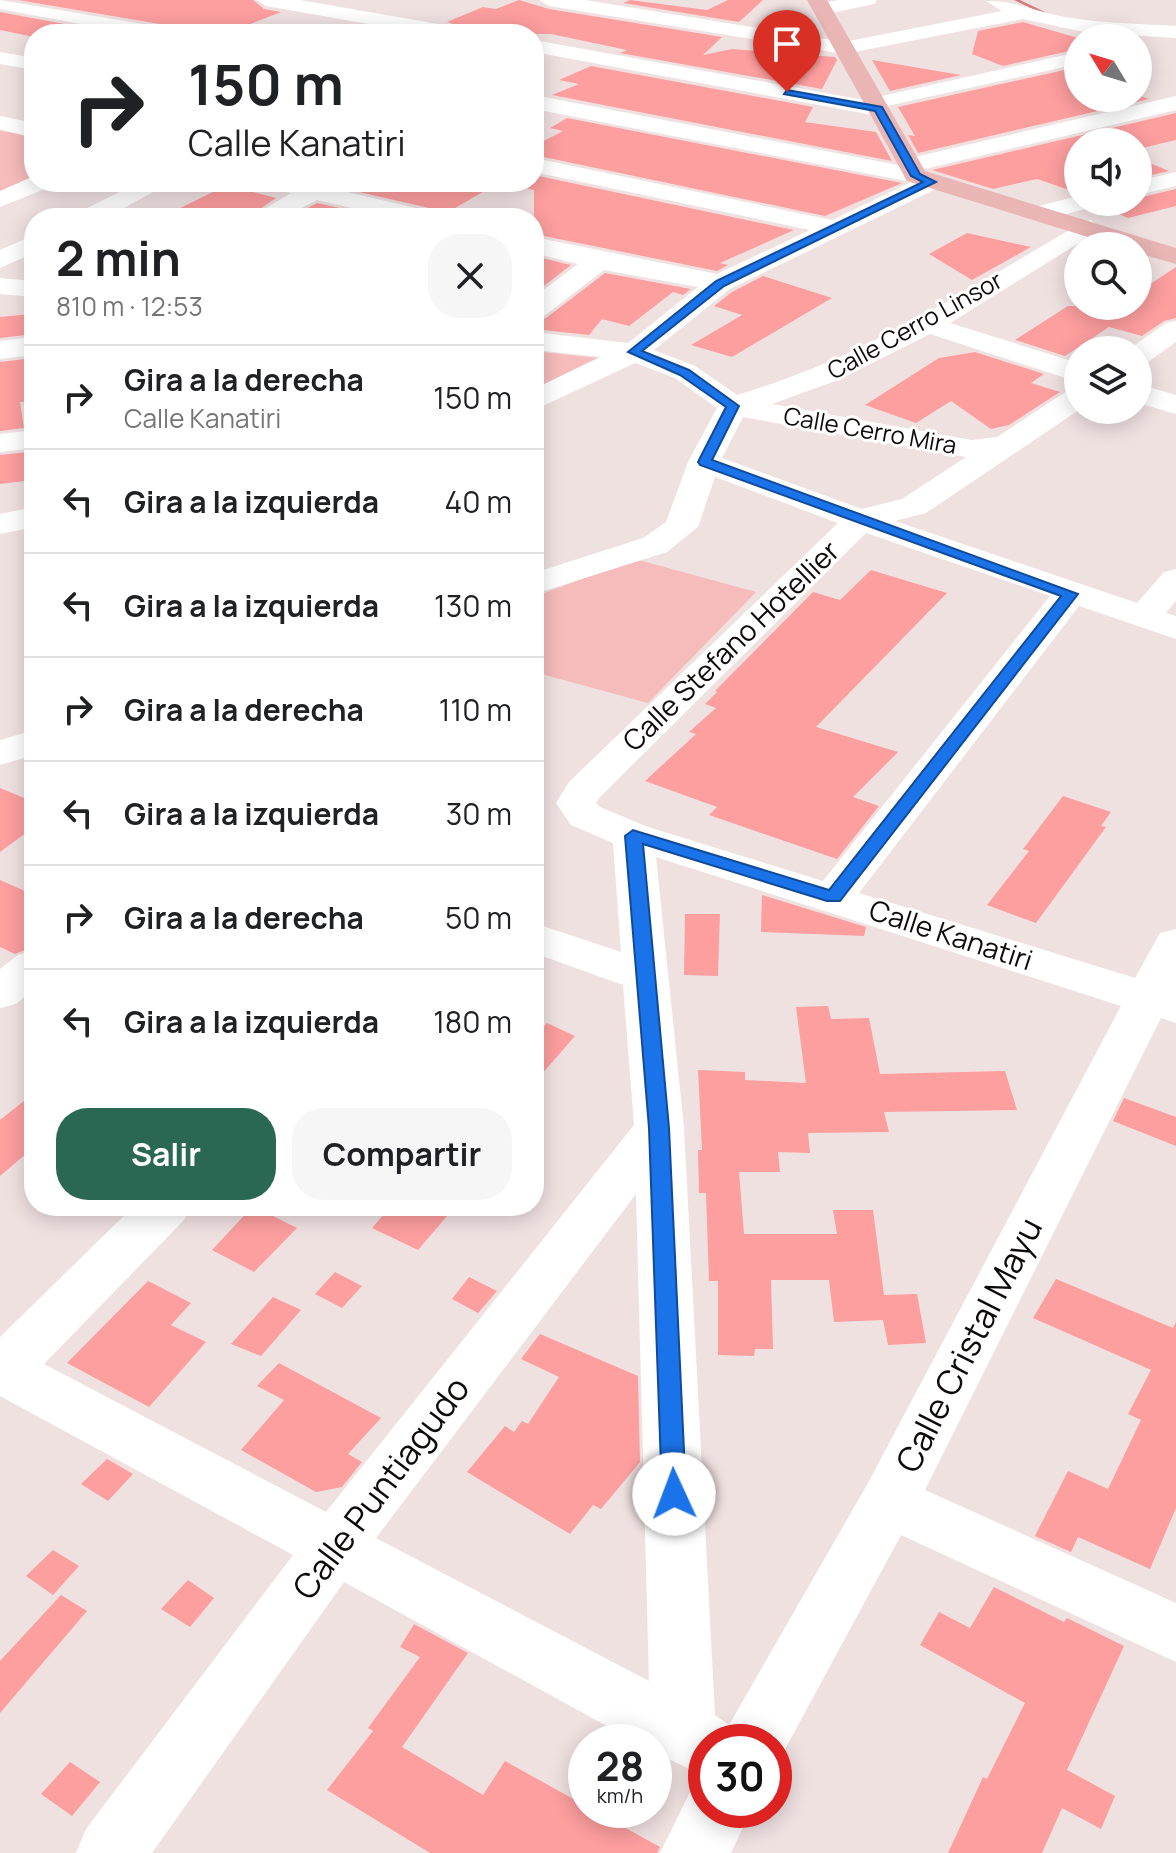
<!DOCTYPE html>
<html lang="es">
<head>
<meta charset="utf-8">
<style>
  :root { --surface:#fff; --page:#f6f6f6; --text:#202124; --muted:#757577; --line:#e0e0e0; --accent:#2a6854 }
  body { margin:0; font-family:Manrope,sans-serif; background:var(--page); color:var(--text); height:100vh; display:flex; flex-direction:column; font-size:30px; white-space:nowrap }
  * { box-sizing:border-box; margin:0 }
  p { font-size:26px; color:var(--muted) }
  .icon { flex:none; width:44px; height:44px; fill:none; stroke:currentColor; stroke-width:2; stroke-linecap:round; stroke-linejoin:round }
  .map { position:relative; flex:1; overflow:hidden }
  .side { position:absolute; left:24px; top:208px; width:520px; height:1008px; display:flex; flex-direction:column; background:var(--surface); border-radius:32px; box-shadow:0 4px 20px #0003 }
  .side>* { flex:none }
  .banner { position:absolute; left:24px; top:24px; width:520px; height:168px; border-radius:32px; box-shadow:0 4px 20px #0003; background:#fff; color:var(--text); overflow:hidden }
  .needle { width:52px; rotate:308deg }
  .tools { position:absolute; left:1064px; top:24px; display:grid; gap:16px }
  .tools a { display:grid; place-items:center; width:88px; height:88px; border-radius:50%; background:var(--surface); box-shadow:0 4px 20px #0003; font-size:40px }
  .speed { position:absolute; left:568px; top:1724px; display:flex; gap:16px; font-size:40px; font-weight:700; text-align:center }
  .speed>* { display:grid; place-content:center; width:104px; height:104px; border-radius:50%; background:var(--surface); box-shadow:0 4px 20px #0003; line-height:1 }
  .speed small { font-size:20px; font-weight:400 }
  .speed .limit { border:12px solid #d22; background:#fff; color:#111 }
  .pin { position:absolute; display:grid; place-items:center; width:68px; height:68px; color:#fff; margin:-82px -34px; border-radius:50% 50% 50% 0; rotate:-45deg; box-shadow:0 0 8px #0007 }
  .pin .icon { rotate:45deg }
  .me { position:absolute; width:88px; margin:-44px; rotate:358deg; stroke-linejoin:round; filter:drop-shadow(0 0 6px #0008) }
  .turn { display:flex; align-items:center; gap:28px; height:168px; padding:0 32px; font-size:36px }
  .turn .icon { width:104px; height:104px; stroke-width:2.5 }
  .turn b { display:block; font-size:56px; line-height:68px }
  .round { display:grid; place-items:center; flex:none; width:84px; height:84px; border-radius:32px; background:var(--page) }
  .headline { display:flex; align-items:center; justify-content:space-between; height:136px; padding:0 32px }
  h1 { font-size:48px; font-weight:700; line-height:60px }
  .action { display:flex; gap:16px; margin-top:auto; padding:16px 32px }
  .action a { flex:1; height:92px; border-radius:32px; background:var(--accent); color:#fff; font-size:32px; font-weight:700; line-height:92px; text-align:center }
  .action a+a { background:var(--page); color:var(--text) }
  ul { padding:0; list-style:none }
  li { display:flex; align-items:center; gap:24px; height:104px; padding:0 32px; border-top:2px solid var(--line) }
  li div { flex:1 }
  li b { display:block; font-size:30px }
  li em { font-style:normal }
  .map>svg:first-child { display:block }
  .green { fill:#f6bbbb }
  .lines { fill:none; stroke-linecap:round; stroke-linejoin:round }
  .stream { fill:#d67b7d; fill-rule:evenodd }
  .building { fill:#fd9e9f }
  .minor { fill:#fff; fill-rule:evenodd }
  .major { fill:#e9b5b5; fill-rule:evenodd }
  .route { fill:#1a73e8; stroke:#114b97; stroke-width:2 }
  .labels { text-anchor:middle; stroke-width:6; stroke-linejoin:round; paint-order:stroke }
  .far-street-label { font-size:24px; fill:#0f0a0a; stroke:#fff }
  .street-label { font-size:28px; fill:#0f0a0a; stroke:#fff }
  .near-street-label { font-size:34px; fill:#0f0a0a; stroke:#fff }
</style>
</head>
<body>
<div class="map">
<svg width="1176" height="1853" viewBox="0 0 1176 1853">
  <rect width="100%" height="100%" fill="#f0e1e1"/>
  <!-- green -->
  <g class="green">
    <path d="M0,130L34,138V176L0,192Z"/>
    <path d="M534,351L597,358L534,389Z"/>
    <path d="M635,559L756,592L648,703L534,672V597Z"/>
  </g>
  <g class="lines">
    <!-- stream -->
    <path class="stream" d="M1014,0H1020L1047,13L1043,14Z"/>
  </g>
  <!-- building -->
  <g class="building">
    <path d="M18,0H253L264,9L281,12L225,34H179L166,25Z"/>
    <path d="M519,0L549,9L722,37L703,55L732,49L835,57L837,60L822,89L620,53L627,50L551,34H484L447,22L483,7L496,9Z"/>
    <path d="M630,0L707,10L728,0H763L739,22L623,3Z"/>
    <path d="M0,12L118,34H34V37L0,30Z"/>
    <path d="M1023,22L1078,38V49L1003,66L972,54L978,31Z"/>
    <path d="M872,60L961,75L890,91Z"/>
    <path d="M591,66L813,107L805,122L876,132L892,161L552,95L579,84L559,80Z"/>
    <path d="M1078,67V98H1138V95L1149,99L918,153L908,135L915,136L898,107Z"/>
    <path d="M1176,113V140L1138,149V142H1078V193L1037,179L993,189L932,170Z"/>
    <path d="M567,118L902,183L825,216L534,155V146L563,131L550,128Z"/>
    <path d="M1138,158L1169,171L1138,178Z"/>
    <path d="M534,175L794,230L720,263L728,265L717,271L534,234V190L500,182H534Z"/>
    <path d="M336,182H500L443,215L438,210L337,187Z"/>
    <path d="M227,185L276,198L247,218H160Z"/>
    <path d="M1176,189V206L1128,218L1098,205L1138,202V198Z"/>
    <path d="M317,203L375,216L289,218Z"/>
    <path d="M967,233L1031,247L972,280L929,254Z"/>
    <path d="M534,256L571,265L540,289L536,288L538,281L534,280Z"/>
    <path d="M1176,267V318L1164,321L1142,336L1109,327L1065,356L1015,340L1068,306H1138V292Z"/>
    <path d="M605,273L691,289L683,295L673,292L629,326L602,319L589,335L534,329V321L546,318Z"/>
    <path d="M763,276L832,298L732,357L691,345L742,315L714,306L732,292Z"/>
    <path d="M32,314L34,334L0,338V317Z"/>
    <path d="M975,352L1044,374L1031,383L1060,392L1009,425L991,429L951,401L916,423L865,405L939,358Z"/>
    <path d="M34,358V401L20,402L24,428L0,431V362Z"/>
    <path d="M28,452L33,480L0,484V455Z"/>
    <path d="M871,570L947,593L816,727L898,752L853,797L879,806L837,859L709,815L717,807L645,781L696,734L689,732L716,708L705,704L717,692L715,691L813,592L840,600Z"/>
    <path d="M0,788L34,802V827L0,852Z"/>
    <path d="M1063,796L1111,812L1101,826L1106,827L1036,923L987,905L1029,851L1023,849Z"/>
    <path d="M0,880L34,895V946L15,954L0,947Z"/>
    <path d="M762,895L866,927L864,936L761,932Z"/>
    <path d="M685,914H720L718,976L684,975Z"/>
    <path d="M828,1006L831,1019L869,1018L880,1074L1005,1071L1017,1110L884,1112L889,1132L808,1133L810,1153L778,1152L780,1172H739L744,1234H837L833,1210H873L884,1295L917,1294L926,1343L888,1345L883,1320L834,1322L829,1280H771L773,1349H755L754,1356L718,1355V1281H709L706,1193H699L698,1150H702L698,1070L745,1072V1080L806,1083L796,1007Z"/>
    <path d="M547,1023L575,1036L534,1083V1037Z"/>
    <path d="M34,1093V1147L0,1176V1120Z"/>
    <path d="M1124,1098L1176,1117V1146L1113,1121Z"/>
    <path d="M253,1206L297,1228L254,1272L212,1250Z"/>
    <path d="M391,1206H426L447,1216L418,1250L372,1228Z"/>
    <path d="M335,1272L362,1286L342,1308L315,1294Z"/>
    <path d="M469,1277L497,1291L478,1313L452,1299Z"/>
    <path d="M1056,1279L1173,1328L1176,1322V1508L1150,1569L1078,1537L1071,1552L1035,1536L1068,1471L1108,1489L1141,1420L1128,1414L1151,1370L1033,1318Z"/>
    <path d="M148,1281L191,1303L171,1325L206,1342L149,1407L67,1363Z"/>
    <path d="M273,1297L301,1310L261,1356L231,1344Z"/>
    <path d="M540,1334L638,1376L640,1462L601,1509L593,1505L570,1534L467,1472L505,1426L514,1432L522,1421L528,1424L559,1377L521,1359Z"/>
    <path d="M279,1363L381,1418L348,1454L362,1462L342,1487L316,1492L241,1450L284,1400L257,1386Z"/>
    <path d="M107,1459L133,1474L108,1501L81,1484Z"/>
    <path d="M53,1550L79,1566L53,1595L26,1576Z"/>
    <path d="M188,1580L214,1598L190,1627L161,1609Z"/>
    <path d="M994,1587L1064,1622L1067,1618L1124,1646L1067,1770L1115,1796L1101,1829L1062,1808L1042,1853H948L983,1777L987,1779L1025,1703L920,1645L939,1612L970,1628Z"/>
    <path d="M61,1595L87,1611L0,1713V1661Z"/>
    <path d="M414,1624L468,1653L402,1747L483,1795L505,1761L586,1806V1810H593L660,1847L657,1853H430L327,1790L373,1731L368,1728L420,1657L400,1647Z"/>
    <path d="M70,1762L100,1782L72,1816L41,1794Z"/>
  </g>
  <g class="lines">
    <!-- minor -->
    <g class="minor">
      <path d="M0,0L166,28L176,34H134L0,9Z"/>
      <path d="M256,0H300L461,28L471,34H426L266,6Z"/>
      <path d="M539,0H585L844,42L1002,11L986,1C1013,0 1038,12 1064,17C1101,23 1139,24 1176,26V38L1084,32L1023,19L844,54L549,6Z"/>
      <path d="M838,0H877L874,4L822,15L812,9L815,5Z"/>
      <path d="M534,40L864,100L1078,52V64L887,106L886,114L878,116L534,52Z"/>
      <path d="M0,52L34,58V70L0,64Z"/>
      <path d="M534,95L898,165L902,160L1176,96V110L920,170L928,176L940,177L943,182L940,187L730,289L654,350L695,366L737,395C862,359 970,288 1081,223L1090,220L1103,228L950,323L1078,363V382L930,334L838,380L772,404L972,440L997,437L1067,391L1078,388L1079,410L926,513L895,521L1137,603L1164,572L1176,569V601L1166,613L1176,616V639L1079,606L859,893L1135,978L1160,933L1176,929V1023L1161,1018L925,1490L1176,1603V1662L901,1535L777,1764L774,1766V1742H706L704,1776L654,1752V1742H636L344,1582L152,1853H76L86,1829L293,1555L0,1396V1337L134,1206H192L184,1220L44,1364L326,1512L634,1125L623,985L534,953V923L621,952L613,843L571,825L556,803L569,782L838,523L715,477L698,527L667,552L534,594V573L643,538L666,522L688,462L717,408L675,378L635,363L534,410V389L601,357L534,350V332L628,343L698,287L604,270L544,316L534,318V297L578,264L534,253V237L717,274L810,230L534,172V158L832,220L911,182L534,109ZM743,417L966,457L902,499L862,509L722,458ZM866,533L1050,596L823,881L648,827L600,807L596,803L600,797ZM656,857L1121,1006L868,1483L729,1725L715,1715L684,1128ZM636,1194L649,1681L376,1538Z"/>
      <path d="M0,116L34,123V137L0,130Z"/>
      <path d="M1176,172V186L1138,195V181Z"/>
      <path d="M34,176V182H53L50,187L0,207V191Z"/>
      <path d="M140,182H171L106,218H73L77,213Z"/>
      <path d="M261,182H333L334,189L437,213L441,218H396L317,200L282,218H250L291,193L264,187Z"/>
      <path d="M1078,196V202H1096L1093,207L1040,221L1027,213L1031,208Z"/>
      <path d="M34,235V253L0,268V250Z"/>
      <path d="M0,278L34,281V297L0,294Z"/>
      <path d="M1176,321V342L1148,362L1138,365V350H1128L1166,323Z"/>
      <path d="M34,337V355L0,359V341Z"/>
      <path d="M1138,384L1176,395V414L1138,403Z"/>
      <path d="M34,430V448L0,452V434Z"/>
      <path d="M34,507V527L0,534V514Z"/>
      <path d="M34,730V755L0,765V740Z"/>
      <path d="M34,950V989L16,1004L0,1008V969L18,955Z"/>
      <path d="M706,1781V1810H751L731,1853H660L693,1786Z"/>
    </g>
    <!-- major -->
    <path class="major" d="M807,0H827L925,171L1176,248V264L1138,253V246H1117L907,181Z"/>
  </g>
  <!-- route -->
  <path class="route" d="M787,90L882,107L920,174L936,182L724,286L642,351L689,370L739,406L712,460L1078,594L840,901H827L643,844L669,1128L686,1494L682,1502L674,1505L665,1502L662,1494L649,1128L625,836L633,830L639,832L829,890L1061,596L700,465L698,462L726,407L680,375L628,352L716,281L923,182L911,176L875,111L784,94Z"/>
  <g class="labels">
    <!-- far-street labels -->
    <g class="far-street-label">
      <text transform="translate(915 326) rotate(-29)" y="8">Calle Cerro Linsor</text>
      <text transform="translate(870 431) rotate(10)" y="8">Calle Cerro Mira</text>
    </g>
    <!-- street labels -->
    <g class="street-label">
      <text transform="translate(731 646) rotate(-44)" y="10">Calle Stefano Hotellier</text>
      <text transform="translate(951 935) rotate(18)" y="10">Calle Kanatiri</text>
    </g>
    <!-- near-street labels -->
    <g class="near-street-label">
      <text transform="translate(969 1345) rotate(-63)" y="12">Calle Cristal Mayu</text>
      <text transform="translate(381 1488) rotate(-53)" y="12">Calle Puntiagudo</text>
    </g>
  </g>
</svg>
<div class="tools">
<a><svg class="needle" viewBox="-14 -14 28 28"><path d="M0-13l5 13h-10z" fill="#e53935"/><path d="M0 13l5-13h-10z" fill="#757577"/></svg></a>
<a><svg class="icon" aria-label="sound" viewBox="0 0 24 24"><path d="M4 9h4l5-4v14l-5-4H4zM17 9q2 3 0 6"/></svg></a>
<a><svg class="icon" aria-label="search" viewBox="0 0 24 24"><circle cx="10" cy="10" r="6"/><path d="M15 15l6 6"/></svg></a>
<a><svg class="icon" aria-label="layers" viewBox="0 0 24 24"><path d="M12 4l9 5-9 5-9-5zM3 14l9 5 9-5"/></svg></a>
</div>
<div class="speed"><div>28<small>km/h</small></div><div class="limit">30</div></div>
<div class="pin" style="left:787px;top:92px;background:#d93025"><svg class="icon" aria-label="arrive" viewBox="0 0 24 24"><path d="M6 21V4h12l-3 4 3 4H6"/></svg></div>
<svg class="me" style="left:674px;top:1494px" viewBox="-20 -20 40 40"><circle r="19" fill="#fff"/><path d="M0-13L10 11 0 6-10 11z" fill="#1a73e8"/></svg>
<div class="banner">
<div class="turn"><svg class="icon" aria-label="right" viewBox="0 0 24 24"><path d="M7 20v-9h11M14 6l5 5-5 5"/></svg><div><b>150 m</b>Calle Kanatiri</div></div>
</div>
<section class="side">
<div class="headline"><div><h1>2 min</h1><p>810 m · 12:53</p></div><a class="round"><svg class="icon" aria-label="close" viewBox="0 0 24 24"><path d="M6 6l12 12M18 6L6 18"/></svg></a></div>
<ul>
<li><svg class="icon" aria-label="right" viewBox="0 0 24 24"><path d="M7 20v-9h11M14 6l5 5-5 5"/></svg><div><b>Gira a la derecha</b><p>Calle Kanatiri</p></div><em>150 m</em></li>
<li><svg class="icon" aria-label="left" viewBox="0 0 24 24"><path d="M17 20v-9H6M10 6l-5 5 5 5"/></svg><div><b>Gira a la izquierda</b></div><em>40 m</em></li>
<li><svg class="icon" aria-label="left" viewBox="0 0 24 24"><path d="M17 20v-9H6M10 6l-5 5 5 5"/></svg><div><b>Gira a la izquierda</b></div><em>130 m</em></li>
<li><svg class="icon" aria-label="right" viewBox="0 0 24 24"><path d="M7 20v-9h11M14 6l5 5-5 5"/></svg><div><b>Gira a la derecha</b></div><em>110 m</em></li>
<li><svg class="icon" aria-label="left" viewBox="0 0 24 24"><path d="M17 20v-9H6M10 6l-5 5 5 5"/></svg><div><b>Gira a la izquierda</b></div><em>30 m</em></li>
<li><svg class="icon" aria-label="right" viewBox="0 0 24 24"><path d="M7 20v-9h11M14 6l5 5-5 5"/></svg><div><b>Gira a la derecha</b></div><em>50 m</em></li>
<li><svg class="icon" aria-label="left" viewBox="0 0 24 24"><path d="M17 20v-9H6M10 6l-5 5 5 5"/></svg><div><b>Gira a la izquierda</b></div><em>180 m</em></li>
</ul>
<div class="action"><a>Salir</a><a>Compartir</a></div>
</section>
</div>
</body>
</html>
